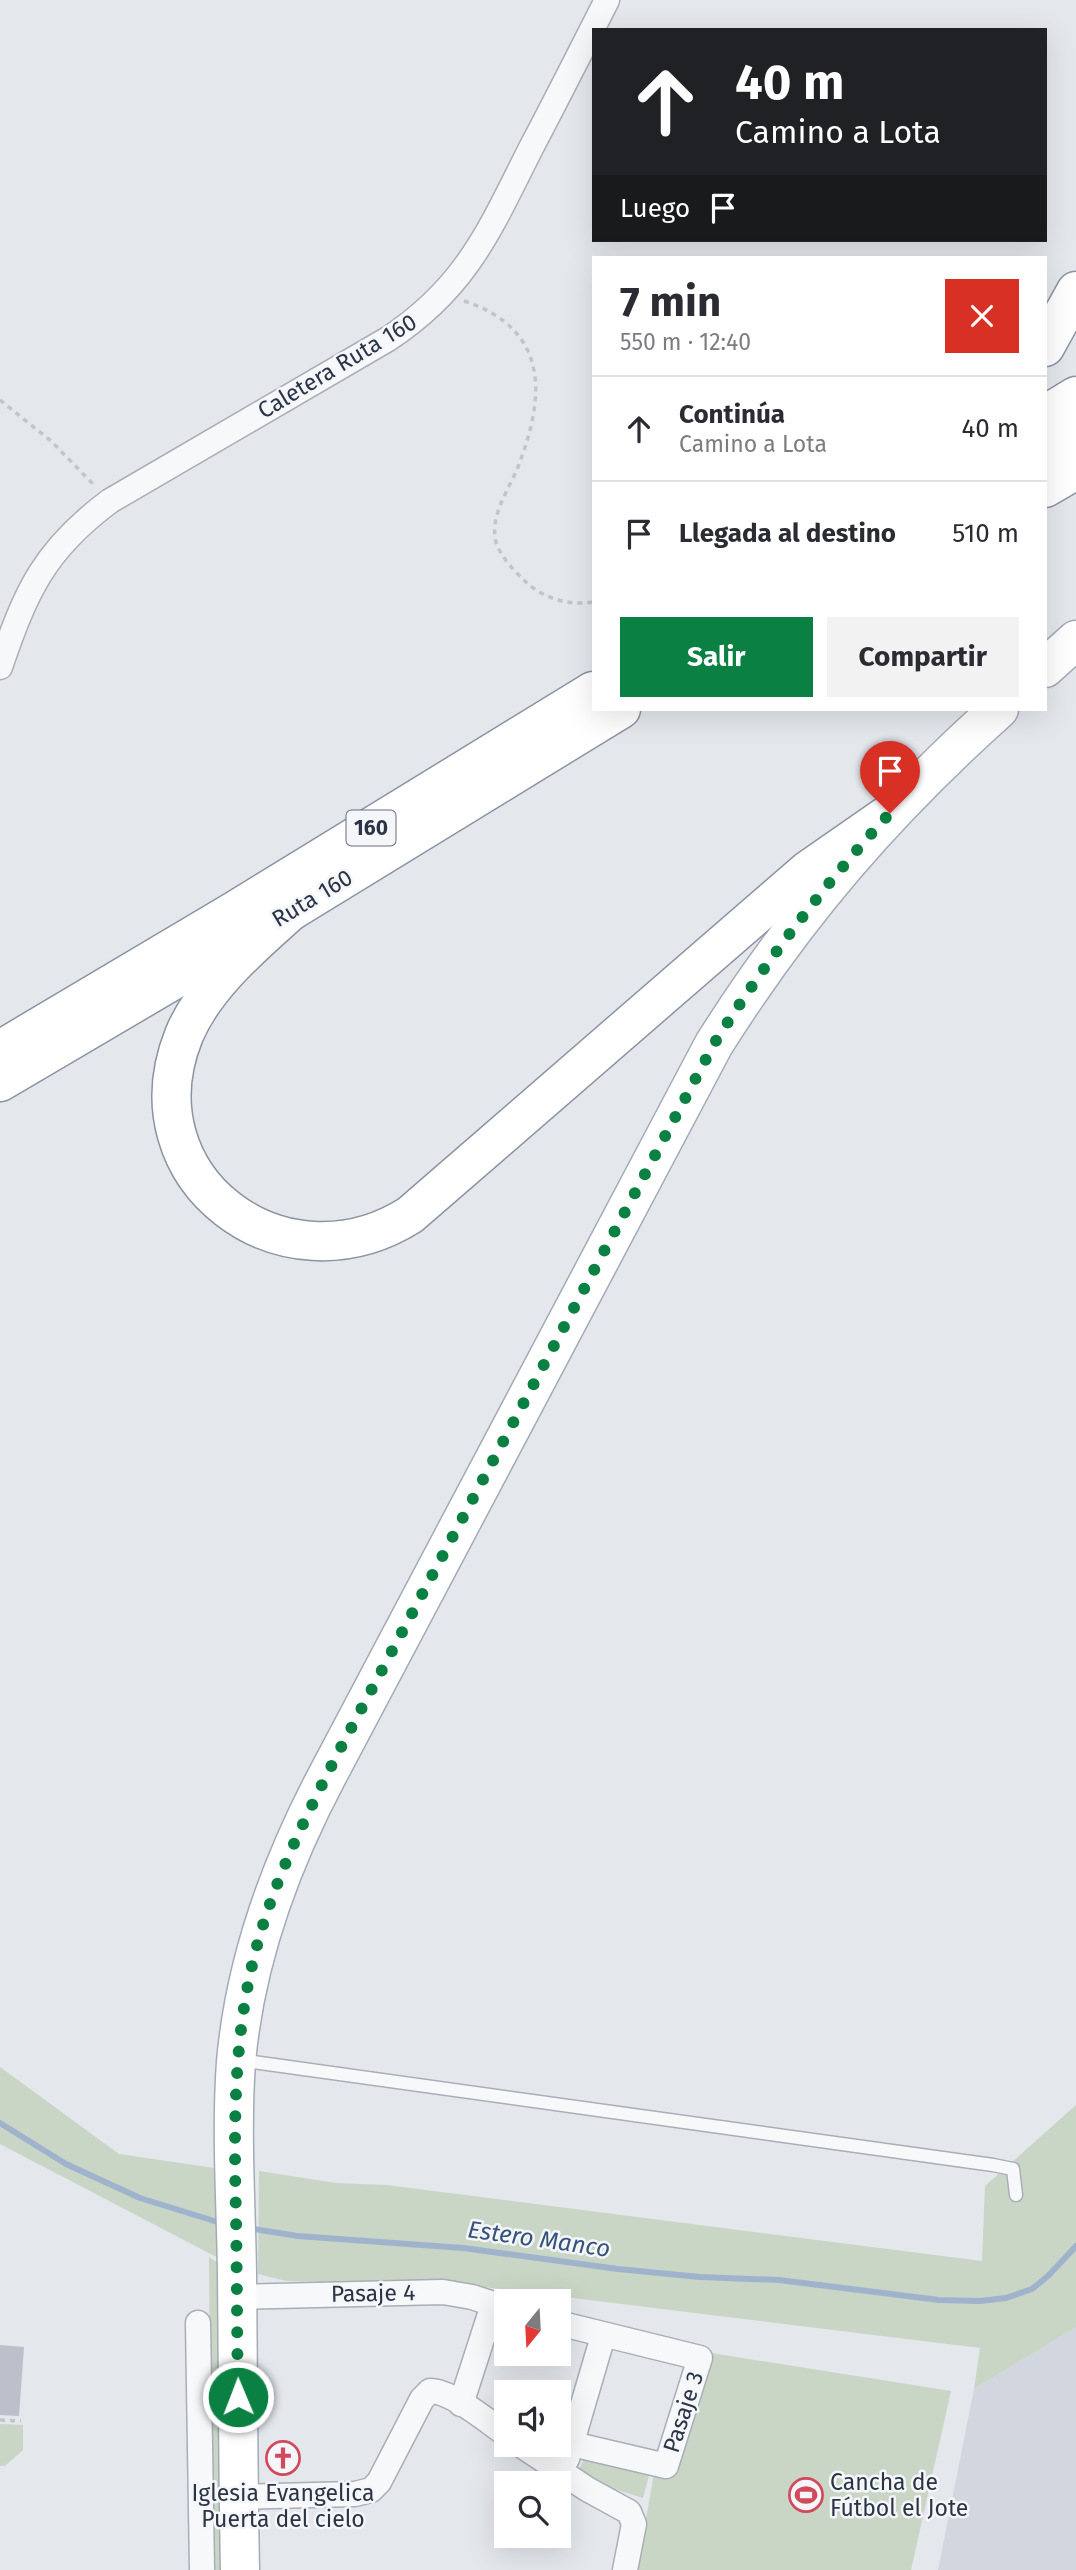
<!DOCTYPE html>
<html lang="es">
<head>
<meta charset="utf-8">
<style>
  :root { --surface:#fff; --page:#f2f2f3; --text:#2b2b33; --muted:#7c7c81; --line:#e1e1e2; --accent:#0b8043 }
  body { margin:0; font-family:"Fira Sans",sans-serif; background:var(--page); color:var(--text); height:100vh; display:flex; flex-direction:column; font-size:26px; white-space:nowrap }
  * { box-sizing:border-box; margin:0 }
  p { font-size:23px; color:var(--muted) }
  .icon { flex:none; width:38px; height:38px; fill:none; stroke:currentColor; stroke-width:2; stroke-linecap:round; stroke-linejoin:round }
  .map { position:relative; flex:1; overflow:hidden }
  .sheet { position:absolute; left:592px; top:256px; width:455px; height:455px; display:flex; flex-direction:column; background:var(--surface); border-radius:0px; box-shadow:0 7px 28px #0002 }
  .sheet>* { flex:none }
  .banner { position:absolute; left:592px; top:28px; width:455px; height:214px; border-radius:0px; box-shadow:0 7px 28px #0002; background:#202124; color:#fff; overflow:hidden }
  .needle { width:46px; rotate:198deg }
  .tools { position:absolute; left:494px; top:2289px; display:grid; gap:14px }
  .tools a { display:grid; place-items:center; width:77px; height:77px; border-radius:0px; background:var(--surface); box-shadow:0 7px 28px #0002; font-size:35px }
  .pin { position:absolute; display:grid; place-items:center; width:60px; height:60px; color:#fff; margin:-72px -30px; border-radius:50% 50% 50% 0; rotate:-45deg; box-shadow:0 0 7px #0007 }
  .pin .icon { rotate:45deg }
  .me { position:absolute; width:77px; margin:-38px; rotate:359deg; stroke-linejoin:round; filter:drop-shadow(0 0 5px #0008) }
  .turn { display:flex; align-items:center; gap:24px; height:147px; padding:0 28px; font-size:32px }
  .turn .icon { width:91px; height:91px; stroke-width:2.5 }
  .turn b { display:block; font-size:49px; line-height:60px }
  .then { display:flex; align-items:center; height:66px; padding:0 28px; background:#0003; gap:14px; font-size:26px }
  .round { display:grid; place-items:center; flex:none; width:74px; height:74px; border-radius:0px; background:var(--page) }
  .headline { display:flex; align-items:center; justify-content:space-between; height:119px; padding:0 28px }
  h1 { font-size:42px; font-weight:700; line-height:52px }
  .cta { display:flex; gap:14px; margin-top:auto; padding:14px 28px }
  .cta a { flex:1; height:80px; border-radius:0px; background:var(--accent); color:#fff; font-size:28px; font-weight:700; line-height:80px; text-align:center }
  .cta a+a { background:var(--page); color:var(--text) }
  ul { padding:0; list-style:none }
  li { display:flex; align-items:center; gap:21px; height:105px; padding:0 28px; border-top:2px solid var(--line) }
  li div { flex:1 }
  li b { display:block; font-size:26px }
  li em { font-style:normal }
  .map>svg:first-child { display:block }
  .built { fill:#d2d6de }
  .green { fill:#c9d6c5 }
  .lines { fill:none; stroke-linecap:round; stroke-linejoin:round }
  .stream { stroke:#9fb4cc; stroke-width:6 }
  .building { fill:#bbc0ca }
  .lane-casing { stroke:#a9aeb7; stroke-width:15 }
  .street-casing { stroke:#a9aeb7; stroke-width:27 }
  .primary-casing { stroke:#a3abb8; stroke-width:41 }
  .highway-casing { stroke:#8b94a3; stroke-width:41 }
  .path { stroke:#c2c5cb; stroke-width:3.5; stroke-dasharray:5 5; stroke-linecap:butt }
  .lane { stroke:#f7f8fa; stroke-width:12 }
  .street { stroke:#f7f8fa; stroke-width:24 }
  .primary { stroke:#fff; stroke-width:38 }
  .highway { stroke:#fff; stroke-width:38 }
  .route { stroke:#0b8043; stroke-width:12; stroke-dasharray:0 21.6 }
  .labels { text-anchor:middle; stroke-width:5; stroke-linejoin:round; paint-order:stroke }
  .shield { fill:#f4f6f9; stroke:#676e7b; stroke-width:2 }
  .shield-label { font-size:21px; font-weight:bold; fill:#2b3445 }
  .street-label { font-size:23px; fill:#2b3445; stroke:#f4f6f9 }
  .poi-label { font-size:23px; fill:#2b3445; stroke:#f4f6f9; text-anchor:start }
  .water-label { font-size:24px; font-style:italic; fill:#34527a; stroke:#f4f6f9 }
</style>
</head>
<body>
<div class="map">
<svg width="1076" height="2570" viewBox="0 0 1076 2570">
  <rect width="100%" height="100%" fill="#e4e7ec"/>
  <!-- built -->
  <path class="built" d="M1076,2327V2570H938L974,2389Z"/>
  <!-- green -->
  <g class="green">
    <path d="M0,2067L119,2154L221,2169L226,2262L0,2144Z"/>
    <path d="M1076,2105V2327L974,2389L980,2348L476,2286L286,2281L258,2274L259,2171L336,2183L387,2185L982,2261L985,2186Z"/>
    <path d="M209,2257L225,2267L230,2570H211Z"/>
    <path d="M711,2353L951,2391L911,2570H637L655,2468L669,2471Z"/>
    <path d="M0,2424L23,2425V2450L5,2466H0Z"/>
    <path d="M584,2459L650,2472L643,2498L583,2479L579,2470Z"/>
  </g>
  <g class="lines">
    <!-- stream -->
    <g class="stream">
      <path d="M0,2123L66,2164L140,2198L224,2224"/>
      <path d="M248,2228L298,2236L463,2248L618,2269L700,2277L779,2280L939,2300L980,2301L1006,2298L1032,2289L1048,2276L1076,2246"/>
    </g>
  </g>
  <!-- building -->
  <path class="building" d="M0,2345L24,2347L19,2416L0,2415Z"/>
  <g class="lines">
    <!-- lane casing -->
    <g class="lane-casing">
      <path id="lane" d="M239,2060L993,2165L1013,2169L1016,2195"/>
    </g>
    <!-- street casing -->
    <g class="street-casing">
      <g id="street">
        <path d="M0,667C26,591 44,550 110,501L388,339C467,287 490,229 531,148C557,99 582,49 607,0"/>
        <path d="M237,2297L443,2292L472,2297L506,2308"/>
        <path d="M198,2323L202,2570"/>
        <path d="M558,2323L700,2358L666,2466L572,2444"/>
        <path d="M461,2404L493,2305"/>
        <path d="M521,2445L587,2489L629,2512L634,2524L625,2570"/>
        <path d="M567,2459L603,2336"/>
        <path d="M239,2497L355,2494L371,2490L379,2482L422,2399L430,2391C452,2391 488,2422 506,2434"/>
      </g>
    </g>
    <!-- primary casing -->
    <g class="primary-casing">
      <g id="primary">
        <path d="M1045,668L1076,640"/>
        <path d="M240,2570C238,2471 238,2372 237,2273C236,2203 231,2132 236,2062C245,1960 280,1865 327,1776L714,1044C797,913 884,812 999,709"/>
      </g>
    </g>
    <!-- highway casing -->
    <g class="highway-casing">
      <g id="highway">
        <path d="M1045,347L1076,291"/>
        <path d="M1045,415L1076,396"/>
        <path d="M1045,450L1076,431"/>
        <path d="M1045,488L1076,470"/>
        <path d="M291,911C251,947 205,985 184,1035C126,1179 283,1295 410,1215L808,870L890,813"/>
        <path d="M0,1050L234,911L593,691"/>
        <path d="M0,1082L291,911L621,709"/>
      </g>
    </g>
    <!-- path -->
    <g class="path">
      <path d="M464,301C549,329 546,395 518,467C509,489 492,512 495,537C496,553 517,574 528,584C545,599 572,606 593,602"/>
      <path d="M0,400L51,441L94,485"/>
      <path d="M0,2420L21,2421"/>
    </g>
    <!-- lane -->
    <use href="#lane" class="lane"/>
    <!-- street -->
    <use href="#street" class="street"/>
    <!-- primary -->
    <use href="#primary" class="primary"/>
    <!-- highway -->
    <use href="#highway" class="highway"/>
  </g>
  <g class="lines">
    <!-- route -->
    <path class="route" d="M238,2397C237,2337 237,2276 236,2216C234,2128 233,2043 254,1957C272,1884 305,1818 339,1751L714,1044C766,961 824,885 890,813"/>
  </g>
  <!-- icons -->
  <defs>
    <g id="church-ring" transform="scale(1.75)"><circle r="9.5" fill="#f4f6f9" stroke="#d1495b" stroke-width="1.5"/><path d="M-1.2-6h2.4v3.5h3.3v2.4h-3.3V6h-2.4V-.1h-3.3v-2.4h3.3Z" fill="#d1495b"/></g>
    <g id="stadium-ring" transform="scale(1.75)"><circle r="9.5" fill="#f4f6f9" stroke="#d1495b" stroke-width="1.5"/><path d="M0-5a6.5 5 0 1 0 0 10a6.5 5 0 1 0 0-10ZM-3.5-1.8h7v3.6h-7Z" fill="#d1495b"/></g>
  </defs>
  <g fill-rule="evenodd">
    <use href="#church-ring" x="283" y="2458"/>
    <use href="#stadium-ring" x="806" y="2495"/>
  </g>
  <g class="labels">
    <!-- shield labels -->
    <rect class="shield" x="346.5" y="810.5" width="49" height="35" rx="5"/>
    <g class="shield-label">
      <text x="371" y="835">160</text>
    </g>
    <!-- street labels -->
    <g class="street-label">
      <text transform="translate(337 366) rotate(-31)" y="8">Caletera Ruta 160</text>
      <text transform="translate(312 898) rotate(-31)" y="8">Ruta 160</text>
      <text transform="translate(373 2293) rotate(-1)" y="8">Pasaje 4</text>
      <text transform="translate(683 2412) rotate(-72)" y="8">Pasaje 3</text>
    </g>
    <!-- poi labels -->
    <g class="poi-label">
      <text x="830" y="2490">Cancha de<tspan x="830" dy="26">Fútbol el Jote</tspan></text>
      <text x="283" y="2501" text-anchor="middle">Iglesia Evangelica<tspan x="283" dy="26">Puerta del cielo</tspan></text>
    </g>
    <!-- water labels -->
    <g class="water-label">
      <text transform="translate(539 2239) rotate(8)" y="8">Estero Manco</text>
    </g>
  </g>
</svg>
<div class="tools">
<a><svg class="needle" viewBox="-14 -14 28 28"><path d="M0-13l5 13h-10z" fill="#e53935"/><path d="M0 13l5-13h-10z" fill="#7c7c81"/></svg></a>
<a><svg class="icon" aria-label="sound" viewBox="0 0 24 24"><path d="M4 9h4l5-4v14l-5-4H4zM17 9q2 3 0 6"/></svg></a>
<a><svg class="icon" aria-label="search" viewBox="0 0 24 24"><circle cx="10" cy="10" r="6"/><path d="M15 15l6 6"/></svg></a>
</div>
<div class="pin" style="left:890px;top:813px;background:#d93025"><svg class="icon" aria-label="arrive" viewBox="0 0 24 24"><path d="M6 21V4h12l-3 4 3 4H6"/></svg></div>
<svg class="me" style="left:238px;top:2397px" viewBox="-20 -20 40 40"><circle r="17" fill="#0b8043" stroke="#fff" stroke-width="3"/><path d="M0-11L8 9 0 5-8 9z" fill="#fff"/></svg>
<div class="banner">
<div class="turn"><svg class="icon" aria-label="ahead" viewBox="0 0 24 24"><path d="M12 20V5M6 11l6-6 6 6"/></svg><div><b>40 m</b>Camino a Lota</div></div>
<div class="then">Luego<svg class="icon" aria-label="arrive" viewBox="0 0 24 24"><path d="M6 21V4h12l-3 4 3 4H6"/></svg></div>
</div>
<section class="sheet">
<div class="headline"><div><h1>7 min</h1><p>550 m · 12:40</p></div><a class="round" style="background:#d93025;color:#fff"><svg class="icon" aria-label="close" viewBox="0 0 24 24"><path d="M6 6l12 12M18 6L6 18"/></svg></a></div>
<ul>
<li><svg class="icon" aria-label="ahead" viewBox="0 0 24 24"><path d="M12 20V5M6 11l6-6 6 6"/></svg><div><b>Continúa</b><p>Camino a Lota</p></div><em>40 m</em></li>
<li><svg class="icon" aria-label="arrive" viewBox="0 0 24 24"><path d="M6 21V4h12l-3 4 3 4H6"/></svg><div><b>Llegada al destino</b></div><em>510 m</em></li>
</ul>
<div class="cta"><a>Salir</a><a>Compartir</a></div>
</section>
</div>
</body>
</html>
